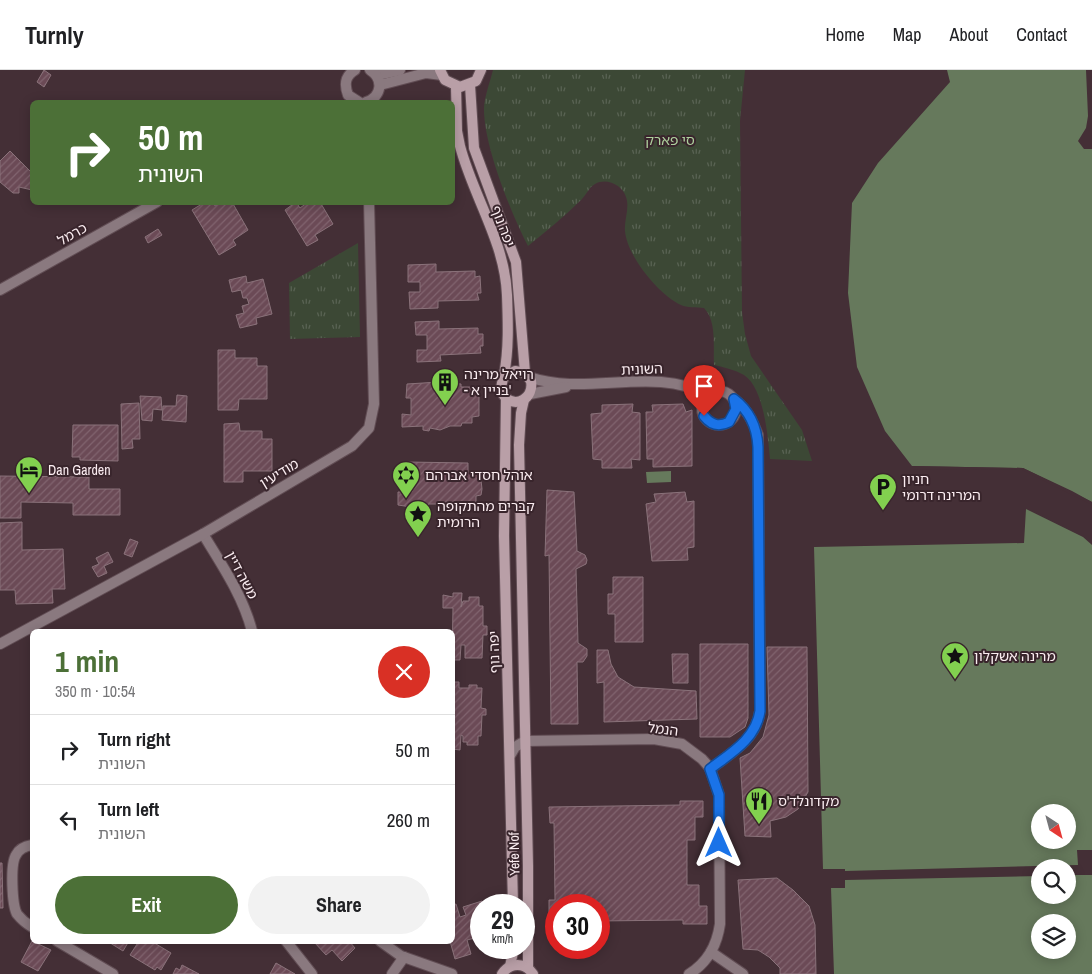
<!DOCTYPE html>
<html lang="en">
<head>
<meta charset="utf-8">
<style>
  :root { --surface:#fff; --page:#f2f2f2; --text:#202124; --muted:#757577; --line:#e0e0e0; --accent:#4c7037 }
  body { margin:0; font-family:"Archivo Narrow","Noto Sans Hebrew",sans-serif; background:var(--page); color:var(--text); height:100vh; display:flex; flex-direction:column; font-size:19px; white-space:nowrap }
  * { box-sizing:border-box; margin:0 }
  p { font-size:16px; color:var(--muted) }
  .icon { flex:none; width:28px; height:28px; fill:none; stroke:currentColor; stroke-width:2; stroke-linecap:round; stroke-linejoin:round }
  .map { position:relative; flex:1; overflow:hidden }
  .details { position:absolute; left:30px; top:559px; width:425px; height:315px; display:flex; flex-direction:column; background:var(--surface); border-radius:8px; box-shadow:0 2px 12px #0003 }
  .details>* { flex:none }
  .banner { position:absolute; left:30px; top:30px; width:425px; height:105px; border-radius:8px; box-shadow:0 2px 12px #0003; background:#4c7037; color:#fff; overflow:hidden }
  .needle { width:32px; rotate:144deg }
  .tools { position:absolute; left:1031px; top:734px; display:grid; gap:10px }
  .tools a { display:grid; place-items:center; width:45px; height:45px; border-radius:50%; background:var(--surface); box-shadow:0 2px 12px #0003; font-size:25px }
  .speed { position:absolute; left:470px; top:824px; display:flex; gap:10px; font-size:25px; font-weight:700; text-align:center }
  .speed>* { display:grid; place-content:center; width:65px; height:65px; border-radius:50%; background:var(--surface); box-shadow:0 2px 12px #0003; line-height:1 }
  .speed small { font-size:12px; font-weight:400 }
  .speed .limit { border:8px solid #d22; background:#fff; color:#111 }
  .pin { position:absolute; display:grid; place-items:center; width:42px; height:42px; color:#fff; margin:-51px -21px; border-radius:50% 50% 50% 0; rotate:-45deg; box-shadow:0 0 5px #0007 }
  .pin .icon { rotate:45deg }
  .me { position:absolute; width:55px; margin:-28px; rotate:0deg; stroke-linejoin:round; filter:drop-shadow(0 0 4px #0008) }
  .turn { display:flex; align-items:center; gap:18px; height:105px; padding:0 25px; font-size:22px }
  .turn .icon { width:65px; height:65px; stroke-width:2.5 }
  .turn b { display:block; font-size:35px; line-height:42px }
  .round { display:grid; place-items:center; flex:none; width:52px; height:52px; border-radius:26px; background:var(--page) }
  .overview { display:flex; align-items:center; justify-content:space-between; height:85px; padding:0 25px }
  h1 { font-size:30px; font-weight:800; line-height:38px; color:var(--accent) }
  .button { display:flex; gap:10px; margin-top:auto; padding:10px 25px }
  .button a { flex:1; height:58px; border-radius:30px; background:var(--accent); color:#fff; font-size:20px; font-weight:800; line-height:58px; text-align:center }
  .button a+a { background:var(--page); color:var(--text) }
  ul { padding:0; list-style:none }
  li { display:flex; align-items:center; gap:15px; height:70px; padding:0 25px; border-top:1px solid var(--line) }
  li div { flex:1 }
  li b { display:block; font-size:19px }
  li em { font-style:normal }
  header { display:flex; align-items:center; gap:30px; box-sizing:border-box; height:70px; padding:0 25px; background:var(--surface); border-bottom:1px solid var(--line) }
  header strong { font-size:24px }
  nav { display:flex; gap:28px; margin-inline-start:auto; font-size:18px }
  .map>svg:first-child { display:block }
  .grass { fill:url(#grass-tufts) }
  .water { fill:#66795c; fill-rule:evenodd }
  .pier { fill:#442f36 }
  .building { fill:url(#building-hatch); stroke:#8a727a }
  .lines { fill:none; stroke-linecap:round; stroke-linejoin:round }
  .street-casing { stroke:#614d54; stroke-width:12 }
  .secondary-casing { stroke:#614d54; stroke-width:12 }
  .street { stroke:#8a797f; stroke-width:10 }
  .secondary { stroke:#b99fa7; stroke-width:10 }
  .route-casing { stroke:#114b97; stroke-width:12 }
  .route { stroke:#1a73e8; stroke-width:9 }
  .labels { text-anchor:middle; stroke-width:4; stroke-linejoin:round; paint-order:stroke }
  .park-label { font-size:14px; fill:#aed09d; stroke:#39252c }
  .street-label { font-size:14px; fill:#fbedf1; stroke:#39252c }
  .poi-label { font-size:14px; fill:#fbedf1; stroke:#39252c; text-anchor:start }
</style>
</head>
<body>
<header>
<strong>Turnly</strong>
<nav><a>Home</a><a>Map</a><a>About</a><a>Contact</a></nav>
</header>
<div class="map">
<svg width="1092" height="904" viewBox="0 0 1092 904">
  <defs>
    <pattern id="grass-tufts" width="24" height="20" patternUnits="userSpaceOnUse" patternTransform="scale(1.25)"><rect width="24" height="20" fill="#3c4835"/><path d="M3 7l-1-3M5 7V3M7 7l1-3M15 17l-1-3M17 17v-4M19 17l1-3" fill="none" stroke="#596353"/></pattern>
    <pattern id="building-hatch" width="6" height="6" patternUnits="userSpaceOnUse" patternTransform="scale(1.25)"><rect width="6" height="6" fill="#6b4a56"/><path d="M-1 1l2-2M0 6l6-6M5 7l2-2" fill="none" stroke="#81646f"/></pattern>
  </defs>
  <rect width="100%" height="100%" fill="#442f36"/>
  <!-- grass -->
  <g class="grass">
    <path d="M493,0H745L740,51L742,242L745,264L751,286L802,360L812,391L770,389C768,367 764,318 744,305C735,300 724,297 714,295C713,277 717,251 704,238C697,237 687,238 681,235C659,225 627,186 625,161C624,150 630,138 626,127C623,116 607,107 595,114C589,117 585,127 580,131C564,147 546,161 528,176C511,143 483,74 484,37C485,25 490,12 493,0Z"/>
    <path d="M358,173L360,267L290,269L289,213Z"/>
  </g>
  <!-- water -->
  <g class="water">
    <path d="M947,0H1092V432L1023,398L912,396L885,361L857,297L848,223L852,133L878,93L950,12Z"/>
    <path d="M671,401V412L647,413L646,402Z"/>
    <path d="M1026,439L1083,467L1092,475V904H834L831,818H845V799H823L814,477L1024,473ZM1040,742H1068V770H1040ZM1040,798H1068V825H1040ZM1040,852H1068V880H1040Z"/>
  </g>
  <!-- pier -->
  <g class="pier">
    <path d="M1086,0H1092V79H1084L1078,71L1086,58L1088,46Z"/>
    <path d="M912,396L1023,398L1072,421L1092,432V435L1022,400L912,399Z"/>
    <path d="M1077,780H1092V805H1068V798H1040V806L845,810V801L1078,795Z"/>
  </g>
  <!-- building -->
  <g class="building">
    <path d="M44,0L51,5L44,17L37,12Z"/>
    <path d="M10,81L32,103V120L19,117V123H13L0,112V91Z"/>
    <path d="M205,132H213L215,136L222,132H232L248,160L233,170L236,175L219,185L192,140Z"/>
    <path d="M296,132L300,138L308,132H320L333,154L315,165L318,170L307,176L285,140Z"/>
    <path d="M158,159L162,165L148,173L145,167Z"/>
    <path d="M436,194V202L475,201V207L480,206L481,223H477L479,230L438,231V238L410,239L409,222H420V212H408V195Z"/>
    <path d="M246,206L247,213L263,209L272,244L256,248L257,254L240,258L236,245L244,243L242,236L249,234L247,228H243L241,220L232,222L229,210Z"/>
    <path d="M439,251V259L478,258V264H483V276H480L481,283L440,285L441,291L417,292V280H427V265H416L415,252Z"/>
    <path d="M218,280H235V288H257V296H267V329H239L238,340H218Z"/>
    <path d="M439,312L461,314V317H472V323H479V346L472,347V353H462L461,356H450L440,360L430,358L429,361L423,360V356L402,357V344L411,345V328H406L407,314Z"/>
    <path d="M177,325L187,326L186,352L162,350L163,336H176Z"/>
    <path d="M140,326L161,327L162,340L153,339L152,351L142,350Z"/>
    <path d="M139,333L140,369H132L133,378L122,379L121,334Z"/>
    <path d="M633,334L632,342L640,343V390L631,389L632,398H602V390L593,389L591,344L602,343V335Z"/>
    <path d="M683,334L686,342L692,340V396L653,397V389H647L646,342H653L652,335Z"/>
    <path d="M239,353L240,361H262V369H272V401H243V412H224V354Z"/>
    <path d="M73,355H118V391L80,390V387H72Z"/>
    <path d="M407,392L468,393V402L480,401L482,419L481,425L476,426V434L469,433L466,436L457,434L455,436L453,434H446L444,436L442,434H429L426,437L423,434L419,437L415,434L411,437L398,435V422H412V406L408,405Z"/>
    <path d="M0,406L89,407V419H120V445H73V433L21,432V448H0Z"/>
    <path d="M547,420L574,422L577,481L585,485L587,490L586,494L576,499L578,573L587,579V586L583,592H577L578,654H551L549,485L545,486Z"/>
    <path d="M685,422L687,432L694,431V477L687,478L688,490L652,491L646,434L656,432L654,424Z"/>
    <path d="M22,452V480L63,479L65,519H52L53,533L16,534L15,520H0V453Z"/>
    <path d="M130,469L138,472L132,487L124,484Z"/>
    <path d="M108,482L113,492L104,496L107,503L98,507L92,497L99,494L96,488Z"/>
    <path d="M613,507H643V572H615V544H608V524H613Z"/>
    <path d="M453,523H462L461,537L463,531H469V527H479V536H483V556H487V565H483L482,588H465V575H461L460,590H452L453,538H443V525L453,527Z"/>
    <path d="M700,574H748V648L745,657L730,667H700Z"/>
    <path d="M767,577H807L808,722L798,739L786,747L770,751L771,767L745,766L740,688L750,683L763,667L769,645Z"/>
    <path d="M597,580H608L611,594L618,607L634,617L696,621L697,649L604,652V612L597,613Z"/>
    <path d="M672,584H688V613H673Z"/>
    <path d="M452,612H459V618H469V615H477V618H482L481,638L486,639V645H482L481,666H478V675H467V672H463V666L461,665L460,680L452,679Z"/>
    <path d="M680,731H703V747H695V770H687V815H699V836H707V854H683V850L599,851V835H556V852H549V830H555L554,753H550L549,737L680,735Z"/>
    <path d="M0,793H2L3,838H0Z"/>
    <path d="M777,808L793,820L809,836L815,855L816,904H780V898L769,887L758,880L743,879L738,810Z"/>
    <path d="M482,831L481,876L478,877L475,868L467,870L471,884L455,889L450,871H452V835L456,834L460,847L466,845L463,837Z"/>
    <path d="M32,871L51,880L38,901L21,892Z"/>
    <path d="M107,871H129L123,881Z"/>
    <path d="M139,871H151L171,883L161,900L157,897L155,900L130,885Z"/>
    <path d="M349,871L355,878L342,891L332,880L326,885L314,872Z"/>
    <path d="M276,893L295,904H270Z"/>
    <path d="M182,895L199,904H173L176,898L180,900Z"/>
  </g>
  <g class="lines">
    <!-- street casing -->
    <g class="street-casing">
      <g id="street">
        <path d="M355,0C345,6 344,14 348,25L359,32"/>
        <path d="M377,5L400,0"/>
        <path d="M380,15L426,3L442,5"/>
        <path d="M366,32C382,27 384,9 370,0"/>
        <path d="M0,220L157,132"/>
        <path d="M529,307C587,327 653,295 708,325"/>
        <circle cx="719" cy="338" r="17"/>
        <path d="M530,324L566,317"/>
        <path d="M203,464C222,495 243,526 252,561"/>
        <path d="M0,574L203,464L352,376L369,358L374,334L369,132"/>
        <path d="M511,684L515,677L525,671L654,669L682,674L702,689L710,698L719,725L720,854C717,875 707,893 689,904"/>
        <path d="M710,699C731,683 756,670 760,641L758,365C752,350 747,339 734,329"/>
        <path d="M32,775C26,776 19,779 16,785C10,794 12,835 17,844C21,849 27,854 32,857"/>
        <path d="M57,871L113,904"/>
        <path d="M286,871L312,904"/>
        <path d="M380,871L401,886L452,904"/>
        <path d="M711,882L743,904"/>
        <path d="M392,904L404,887"/>
      </g>
    </g>
    <!-- secondary casing -->
    <g class="secondary-casing">
      <g id="secondary">
        <path d="M440,0L445,10L460,17L476,11L481,0"/>
        <path d="M470,15L474,78L516,192L525,303"/>
        <path d="M456,16L457,61L460,76C473,126 505,172 507,225C508,252 509,279 504,305C502,313 499,320 505,327C517,339 534,327 531,311L525,303L515,301L503,308"/>
        <path d="M506,328L504,466L513,835"/>
        <path d="M524,330L521,343L519,375L528,796V898"/>
        <path d="M510,896L514,878"/>
        <path d="M502,904C510,892 525,892 533,904"/>
      </g>
    </g>
    <!-- street -->
    <use href="#street" class="street"/>
    <!-- secondary -->
    <use href="#secondary" class="secondary"/>
  </g>
  <g class="lines">
    <!-- route casing -->
    <g class="route-casing">
      <path id="route" d="M704,346C711,355 719,357 729,352L736,339L734,329C750,341 757,357 758,377L760,641C756,669 731,683 710,699L719,725V773"/>
    </g>
    <!-- route -->
    <use href="#route" class="route"/>
  </g>
  <!-- icons -->
  <defs>
    <g id="building-pin" transform="scale(1.4375)"><path d="M0 17L-7.5 6A9.5 9.5 0 1 1 7.5 6Z" fill="#82d04f" stroke="#39252c"/><path d="M-4-6H4V6H1V3H-1V6H-4ZM-2.5-4.3h1.7v1.8h-1.7ZM.8-4.3h1.7v1.8H.8ZM-2.5-1h1.7V.8h-1.7ZM.8-1h1.7V.8H.8Z" fill="#111"/></g>
    <g id="hotel-pin" transform="scale(1.4375)"><path d="M0 17L-7.5 6A9.5 9.5 0 1 1 7.5 6Z" fill="#82d04f" stroke="#39252c"/><path d="M-6-4.5h1.5V1H6V5H4.5V3h-9V5H-6ZM-4 0a1.8 1.8 0 1 1 3.6 0ZM.5 0V-2.5h3Q6-2.5 6 0Z" fill="#111"/></g>
    <g id="synagogue-pin" transform="scale(1.4375)"><path d="M0 17L-7.5 6A9.5 9.5 0 1 1 7.5 6Z" fill="#82d04f" stroke="#39252c"/><path d="M0-6.5L5.6 3.2H-5.6ZM0 6.5L5.6-3.2H-5.6Z" fill="#111"/></g>
    <g id="parking-pin" transform="scale(1.4375)"><path d="M0 17L-7.5 6A9.5 9.5 0 1 1 7.5 6Z" fill="#82d04f" stroke="#39252c"/><path d="M-3.5-5.5H1a3.5 3.5 0 0 1 0 7H-1V5.5H-3.5ZM-1-3.4V-.6H.8a1.4 1.4 0 0 0 0-2.8Z" fill="#111"/></g>
    <g id="sight-pin" transform="scale(1.4375)"><path d="M0 17L-7.5 6A9.5 9.5 0 1 1 7.5 6Z" fill="#82d04f" stroke="#39252c"/><path d="M0-6L1.8-2.2L6-1.7L2.9 1.2L3.7 5.4L0 3.3L-3.7 5.4L-2.9 1.2L-6-1.7L-1.8-2.2Z" fill="#111"/></g>
    <g id="restaurant-pin" transform="scale(1.4375)"><path d="M0 17L-7.5 6A9.5 9.5 0 1 1 7.5 6Z" fill="#82d04f" stroke="#39252c"/><path d="M-5-6h1v4h1v-4h1v4h1v-4h1v5L-1.5 .5V6h-2V.5L-5-1ZM5-6V6H3V1.5H1.5Q1.5-4 5-6Z" fill="#111"/></g>
  </defs>
  <g fill-rule="evenodd">
    <use href="#building-pin" x="445" y="312"/>
    <use href="#hotel-pin" x="29" y="400"/>
    <use href="#synagogue-pin" x="406" y="405"/>
    <use href="#parking-pin" x="883" y="417"/>
    <use href="#sight-pin" x="418" y="444"/>
    <use href="#sight-pin" x="955" y="586"/>
    <use href="#restaurant-pin" x="759" y="731"/>
  </g>
  <g class="labels">
    <!-- park labels -->
    <g class="park-label">
      <text x="670" y="75">סי פארק</text>
    </g>
    <!-- street labels -->
    <g class="street-label">
      <text transform="translate(503 156) rotate(69)" y="5">יפה נוף</text>
      <text transform="translate(72 164) rotate(-29)" y="5">כרמל</text>
      <text transform="translate(642 299) rotate(-2)" y="5">השונית</text>
      <text transform="translate(279 403) rotate(-31)" y="5">מודיעין</text>
      <text transform="translate(242 505) rotate(62)" y="5">משה דיין</text>
      <text transform="translate(494 582) rotate(-92)" y="5">יפה נוף</text>
      <text transform="translate(663 659) rotate(7)" y="5">הנמל</text>
      <text transform="translate(514 784) rotate(-91)" y="5">Yefe Nof</text>
    </g>
    <!-- poi labels -->
    <g class="poi-label">
      <text x="464" y="309">רויאל מרינה<tspan x="464" dy="16">- בניין א'</tspan></text>
      <text x="48" y="405">Dan Garden</text>
      <text x="425" y="410">אוהל חסדי אברהם</text>
      <text x="902" y="414">חניון<tspan x="902" dy="16">המרינה דרומי</tspan></text>
      <text x="437" y="441">קברים מהתקופה<tspan x="437" dy="16">הרומית</tspan></text>
      <text x="974" y="591">מרינה אשקלון</text>
      <text x="778" y="736">מקדונלד'ס</text>
    </g>
  </g>
</svg>
<div class="tools">
<a><svg class="needle" viewBox="-14 -14 28 28"><path d="M0-13l5 13h-10z" fill="#e53935"/><path d="M0 13l5-13h-10z" fill="#757577"/></svg></a>
<a><svg class="icon" aria-label="search" viewBox="0 0 24 24"><circle cx="10" cy="10" r="6"/><path d="M15 15l6 6"/></svg></a>
<a><svg class="icon" aria-label="layers" viewBox="0 0 24 24"><path d="M12 4l9 5-9 5-9-5zM3 14l9 5 9-5"/></svg></a>
</div>
<div class="speed"><div>29<small>km/h</small></div><div class="limit">30</div></div>
<div class="pin" style="left:704px;top:346px;background:#d93025"><svg class="icon" aria-label="arrive" viewBox="0 0 24 24"><path d="M6 21V4h12l-3 4 3 4H6"/></svg></div>
<svg class="me" style="left:719px;top:773px" viewBox="-20 -20 40 40"><path d="M0-17L14 15 0 8-14 15z" fill="#1a73e8" stroke="#fff" stroke-width="4"/></svg>
<div class="banner">
<div class="turn"><svg class="icon" aria-label="right" viewBox="0 0 24 24"><path d="M7 20v-9h11M14 6l5 5-5 5"/></svg><div><b>50 m</b>השונית</div></div>
</div>
<section class="details">
<div class="overview"><div><h1>1 min</h1><p>350 m · 10:54</p></div><a class="round" style="background:#d93025;color:#fff"><svg class="icon" aria-label="close" viewBox="0 0 24 24"><path d="M6 6l12 12M18 6L6 18"/></svg></a></div>
<ul>
<li><svg class="icon" aria-label="right" viewBox="0 0 24 24"><path d="M7 20v-9h11M14 6l5 5-5 5"/></svg><div><b>Turn right</b><p>השונית</p></div><em>50 m</em></li>
<li><svg class="icon" aria-label="left" viewBox="0 0 24 24"><path d="M17 20v-9H6M10 6l-5 5 5 5"/></svg><div><b>Turn left</b><p>השונית</p></div><em>260 m</em></li>
</ul>
<div class="button"><a>Exit</a><a>Share</a></div>
</section>
</div>
</body>
</html>
